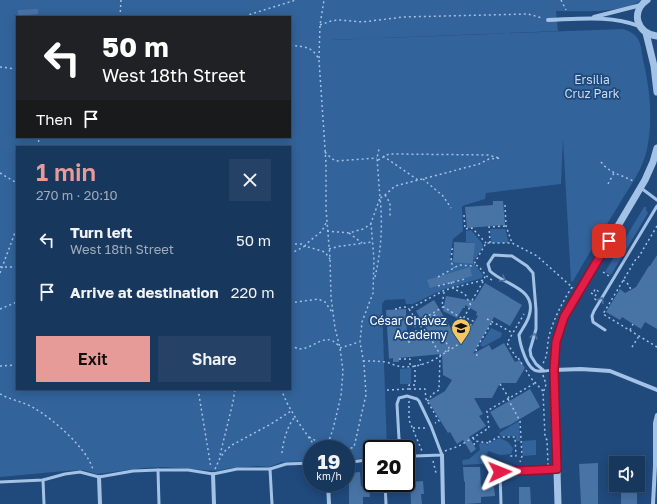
<!DOCTYPE html>
<html lang="en">
<head>
<meta charset="utf-8">
<style>
  :root { --surface:#18375d; --page:#254266; --text:#f1f3f6; --muted:#9facbc; --line:#365172; --accent:#e69b98 }
  body { margin:0; font-family:"Golos Text",sans-serif; background:var(--page); color:var(--text); height:100vh; display:flex; flex-direction:column; font-size:15px; white-space:nowrap }
  * { box-sizing:border-box; margin:0 }
  p { font-size:13px; color:var(--muted) }
  .icon { flex:none; width:22px; height:22px; fill:none; stroke:currentColor; stroke-width:2; stroke-linecap:round; stroke-linejoin:round }
  .map { position:relative; flex:1; overflow:hidden }
  .details { position:absolute; left:16px; top:146px; width:275px; height:244px; display:flex; flex-direction:column; background:var(--surface); border-radius:0px; box-shadow:0 2px 10px #0003,0 0 0 1px var(--line) }
  .details>* { flex:none }
  .banner { position:absolute; left:16px; top:16px; width:275px; height:122px; border-radius:0px; box-shadow:0 2px 10px #0003,0 0 0 1px var(--line); background:#202124; color:#fff; overflow:hidden }
  .fabs { position:absolute; left:609px; top:456px; display:grid; gap:8px }
  .fabs a { display:grid; place-items:center; width:36px; height:36px; border-radius:0px; background:var(--surface); box-shadow:0 2px 10px #0003,0 0 0 1px var(--line); font-size:20px }
  .speed { position:absolute; left:303px; top:440px; display:flex; gap:8px; font-size:20px; font-weight:700; text-align:center }
  .speed>* { display:grid; place-content:center; width:52px; height:52px; border-radius:50%; background:var(--surface); box-shadow:0 2px 10px #0003,0 0 0 1px var(--line); line-height:1 }
  .speed small { font-size:10px; font-weight:400 }
  .speed .limit { border:2px solid #111; border-radius:6px; background:#fff; color:#111 }
  .pin { position:absolute; display:grid; place-items:center; width:34px; height:34px; color:#fff; margin:-17px; border-radius:8px; box-shadow:0 2px 6px #0006 }
  .me { position:absolute; width:44px; margin:-22px; rotate:88deg; stroke-linejoin:round; filter:drop-shadow(0 0 3px #0008) }
  .turn { display:flex; align-items:center; gap:14px; height:84px; padding:0 20px; font-size:18px }
  .turn .icon { width:52px; height:52px; stroke-width:2.5 }
  .turn b { display:block; font-size:28px; line-height:34px }
  .then { display:flex; align-items:center; height:38px; padding:0 20px; background:#0003; gap:8px; font-size:15px }
  .round { display:grid; place-items:center; flex:none; width:42px; height:42px; border-radius:0px; background:var(--page) }
  .overview { display:flex; align-items:center; justify-content:space-between; height:68px; padding:0 20px }
  h1 { font-size:24px; font-weight:600; line-height:30px; color:var(--accent) }
  .cta { display:flex; gap:8px; margin-top:auto; padding:8px 20px }
  .cta a { flex:1; height:46px; border-radius:0px; background:var(--accent); color:#111; font-size:16px; font-weight:600; line-height:46px; text-align:center }
  .cta a+a { background:var(--page); color:var(--text) }
  ul { padding:0; list-style:none }
  li { display:flex; align-items:center; gap:12px; height:52px; padding:0 20px }
  li div { flex:1 }
  li b { display:block; font-size:15px }
  li em { font-style:normal }
  .map>svg:first-child { display:block }
  .green { fill:#32639a; fill-rule:evenodd }
  .building { fill:#4873a5 }
  .lines { fill:none; stroke-linecap:round; stroke-linejoin:round }
  .path { stroke:#a2c2e6; stroke-width:1.5; stroke-dasharray:2 3; stroke-linecap:butt }
  .service { stroke:#a2c2e6; stroke-width:3 }
  .minor { stroke:#a2c2e6; stroke-width:4 }
  .tertiary { stroke:#a2c2e6; stroke-width:7 }
  .oneway { stroke:#4e73a1 }
  .route-casing { stroke:#92132f; stroke-width:10 }
  .route { stroke:#e11d48; stroke-width:7 }
  .labels { text-anchor:middle; stroke-width:3.5; stroke-linejoin:round; paint-order:stroke }
  .park-label { font-size:12px; fill:#c5dcf5; stroke:#20497c }
  .poi-label { font-size:12px; fill:#fff; stroke:#20497c; text-anchor:end }
</style>
</head>
<body>
<div class="map">
<svg width="657" height="504" viewBox="0 0 657 504">
  <rect width="100%" height="100%" fill="#20497c"/>
  <!-- green -->
  <g class="green">
    <path d="M0,0H641C625,14 577,11 556,11L558,31L330,40L623,29C643,35 640,46 644,64C650,91 653,121 647,149C643,169 630,186 620,203C604,229 588,255 573,281L571,282L563,139L561,184L486,193L485,199L462,206L463,231L453,239L450,259L475,265L483,275L482,278L442,290L413,304H406L405,299L385,300L382,304L387,449H372V457L362,458L346,462V449H312V461L282,462L269,467L258,466L231,468L216,471L163,467L144,468L97,474L83,470L65,471L0,477ZM17,17H290V137H17ZM17,147H290V389H17Z"/>
    <path d="M644,207H646V210L648,213L611,275L605,272Z"/>
    <path d="M490,229H505L509,243H491Z"/>
    <path d="M471,230L482,243L483,247L474,261V243L466,242V231Z"/>
    <path d="M491,328L502,333L501,337L483,347L480,345Z"/>
    <path d="M411,368V384H400V369Z"/>
    <path d="M519,421L520,441H516V436H501L499,433Z"/>
    <path d="M500,438L508,442L513,448L512,452L511,454L500,455L488,451L487,455L495,459L496,461L494,463L463,465L462,462L463,460L469,459L480,450L479,445L480,443H485L487,445L490,442Z"/>
    <path d="M536,440V455L523,456L522,441Z"/>
  </g>
  <!-- building -->
  <g class="building">
    <path d="M38,9V14L18,16V10Z"/>
    <path d="M493,201H503L505,225L467,228L465,207L493,205Z"/>
    <path d="M454,242L475,243L473,264L453,262Z"/>
    <path d="M657,255V329L645,322L641,329L622,317L620,320L606,312L620,289L625,293L636,287L649,266H650Z"/>
    <path d="M470,267L472,276L430,288L427,280Z"/>
    <path d="M485,283L522,305L510,326L494,317L473,354L489,345L492,350L504,343L515,362L520,360L525,368L516,383H501L499,385L492,398H474L483,414L479,416L486,426L469,437L476,449L471,453L463,440L457,444L450,432L448,433L428,401L445,391L452,380L443,375L442,354L399,358V362H393V358L389,359L386,310L406,309L407,338L431,336L416,311L434,300L461,345L468,332L460,327L464,321L472,326L478,316L476,315L477,312L465,305V308H463L457,318L443,311L446,296L474,301Z"/>
    <path d="M530,389L540,407L510,425L500,429L490,412Z"/>
    <path d="M598,463V504H581L579,464Z"/>
    <path d="M463,467H480L481,488L494,487L495,496L481,497V503L465,504V481L464,482Z"/>
    <path d="M360,472L361,486H369L370,497H363V504H349V473Z"/>
    <path d="M423,481L424,494H421L422,504H411L410,482Z"/>
    <path d="M618,485H639V493H637V504H621V493H618Z"/>
    <path d="M519,487H530L531,504H519Z"/>
  </g>
  <g class="lines">
    <!-- path -->
    <g class="path">
      <path d="M561,0L566,10"/>
      <path d="M120,17L121,0"/>
      <path d="M245,17L251,14L296,0"/>
      <path d="M320,25L331,21L339,20L363,22L403,17L528,14L542,18"/>
      <path d="M290,45C304,47 313,46 319,60L326,163V209L330,258L331,297L335,328L340,348L343,371L341,396L333,429L326,449"/>
      <path d="M319,58L320,25L324,0"/>
      <path d="M0,67L17,69"/>
      <path d="M38,147L39,137"/>
      <path d="M325,152L331,158L336,161L377,158"/>
      <path d="M383,156L418,180"/>
      <path d="M378,160L389,154H397L488,155L499,158"/>
      <path d="M601,162C610,174 623,175 635,182"/>
      <path d="M0,173L17,183"/>
      <path d="M423,179L443,196L451,208"/>
      <path d="M608,184L614,173"/>
      <path d="M385,195L390,203V216"/>
      <path d="M505,205L506,226L512,243"/>
      <path d="M464,215L465,229L472,228L486,243"/>
      <path d="M657,226L638,258L636,259L603,314L657,347"/>
      <path d="M327,231L349,233L363,229L371,224"/>
      <path d="M349,233L362,243"/>
      <path d="M490,243L489,227L506,226"/>
      <path d="M290,244H301L305,246L306,244L322,231L326,223"/>
      <path d="M329,249L341,246L373,242"/>
      <path d="M453,249H452L451,262L454,268"/>
      <path d="M290,254L305,246L325,252L330,259"/>
      <path d="M0,267H17"/>
      <path d="M603,272L609,276"/>
      <path d="M0,273L17,227"/>
      <path d="M375,277C381,252 383,224 380,198L384,196L395,186L434,176L479,164L489,159L501,158"/>
      <path d="M438,277L459,265L473,266L474,264"/>
      <path d="M492,280C483,275 483,268 474,264L486,243H512L537,256L573,288"/>
      <path d="M623,280L629,285L631,290"/>
      <path d="M451,282L454,289L465,294L470,304L484,280"/>
      <path d="M438,286L465,279"/>
      <path d="M444,292L442,306L463,319L471,305L470,304"/>
      <path d="M591,293L593,294L595,289L598,291L594,298L596,300"/>
      <path d="M290,303L318,299L325,302L332,312"/>
      <path d="M0,309L17,302"/>
      <path d="M396,310V308L407,307L409,309"/>
      <path d="M429,318L435,315L434,313"/>
      <path d="M487,319L513,333"/>
      <path d="M419,324L429,318L428,316L443,307"/>
      <path d="M630,330L633,324"/>
      <path d="M417,337L415,324L418,323"/>
      <path d="M444,338L449,348L445,352"/>
      <path d="M442,339L446,337"/>
      <path d="M408,342H412"/>
      <path d="M290,346C293,347 297,348 299,349C314,349 325,331 338,345"/>
      <path d="M632,347L639,336"/>
      <path d="M340,348L359,342"/>
      <path d="M441,356L427,332L420,326L409,309L445,290L484,280L485,276"/>
      <path d="M477,356L476,349L492,322"/>
      <path d="M399,359H410V366"/>
      <path d="M420,359L421,365"/>
      <path d="M363,361C371,361 378,361 386,362C390,363 394,365 398,366C412,369 428,364 440,356"/>
      <path d="M543,363C548,356 547,344 549,336C554,318 562,303 572,287"/>
      <path d="M522,364L517,356L516,357L507,343L524,314"/>
      <path d="M415,365V385H409V389H425L426,399L439,421L435,423"/>
      <path d="M0,366L17,365"/>
      <path d="M526,370L530,377L543,391L545,437L547,440L548,465"/>
      <path d="M543,375C545,383 548,383 543,392"/>
      <path d="M500,384L509,398"/>
      <path d="M198,389L211,468"/>
      <path d="M281,389L287,403L298,422L317,449"/>
      <path d="M387,390L409,389"/>
      <path d="M0,394C11,400 24,402 34,408C53,419 88,449 93,470"/>
      <path d="M508,399L520,421L522,456L520,462"/>
      <path d="M409,401V420L422,451"/>
      <path d="M427,401L430,399L431,395L439,390L440,356L459,344L473,321L464,317"/>
      <path d="M413,428H427"/>
      <path d="M309,437L318,442L329,443L338,449"/>
      <path d="M473,438L475,441L489,443"/>
      <path d="M489,442L498,437H515L516,456H508"/>
      <path d="M474,445L475,441"/>
      <path d="M346,450L354,447L366,395L364,364L360,342L362,322L373,293L374,260L371,223L380,198L377,158L379,149"/>
      <path d="M445,451L459,446L489,428L487,411L535,383"/>
      <path d="M282,453C283,442 287,426 295,417"/>
      <path d="M220,455L233,402L235,389"/>
      <path d="M433,461L436,473"/>
      <path d="M215,469L220,458L225,451L232,445L271,424L291,411"/>
    </g>
    <!-- service -->
    <g class="service">
      <path d="M641,188L657,200"/>
      <path d="M605,330L593,322L592,316L594,311L657,206"/>
      <path d="M543,370L536,364L531,356L530,350L536,329V310L533,273L527,266L512,256L494,255L488,264L490,271C504,285 538,288 529,316C527,323 522,329 519,335C520,344 527,371 538,371C543,372 549,370 554,370"/>
      <path d="M407,396L417,399L419,401L431,426L442,455L414,456L399,439L397,404L399,398Z"/>
      <path d="M346,463L372,459"/>
      <path d="M270,469L272,504"/>
      <path d="M158,470L159,504"/>
      <path d="M43,480L44,504"/>
      <path d="M0,482L43,480L65,474L80,472L99,477L133,471L158,470H188L213,474L237,469H270L286,464L312,463"/>
      <path d="M385,483L386,504"/>
      <path d="M501,504L500,472L557,469"/>
    </g>
    <!-- minor -->
    <g class="minor">
      <path d="M594,17L641,5"/>
      <path d="M548,20C579,19 610,15 639,26"/>
      <path d="M554,370L581,369L610,371L657,390"/>
      <path d="M442,455L443,504"/>
      <path d="M213,474L214,504"/>
      <path d="M99,477L100,504"/>
      <path d="M328,483L329,504"/>
      <path d="M653,504L655,466V423L657,415"/>
    </g>
    <!-- tertiary -->
    <g class="tertiary">
      <path d="M647,0C630,12 637,34 657,36"/>
      <path d="M646,33L654,66L657,92"/>
      <path d="M558,504L554,370C555,348 558,328 569,309L645,180L653,162L657,148"/>
    </g>
  </g>
  <!-- one-way arrows -->
  <defs><path id="oneway-chevron" d="M-2-3.5L2.5 0L-2 3.5" fill="none" stroke-width="1.6" stroke-linecap="round" stroke-linejoin="round"/></defs>
  <g class="oneway">
    <use href="#oneway-chevron" transform="translate(503 279) rotate(30)"/>
    <use href="#oneway-chevron" transform="translate(601 300) rotate(-59)"/>
    <use href="#oneway-chevron" transform="translate(534 336) rotate(-75)"/>
  </g>
  <g class="lines">
    <!-- route casing -->
    <g class="route-casing">
      <path id="route" d="M500,472L557,469L554,370L556,342L564,317L609,241"/>
    </g>
    <!-- route -->
    <use href="#route" class="route"/>
  </g>
  <!-- icons -->
  <defs>
    <g id="school-pin" transform="scale(1)"><path d="M0 17L-7.5 6A9.5 9.5 0 1 1 7.5 6Z" fill="#f4c762" stroke="#20497c"/><path d="M0-5L7-2L0 1L-7-2ZM-4 1L0 2.5L4 1V4Q0 6-4 4Z" fill="#111"/></g>
  </defs>
  <g fill-rule="evenodd">
    <use href="#school-pin" x="461" y="328"/>
  </g>
  <g class="labels">
    <!-- park labels -->
    <g class="park-label">
      <text x="592" y="84">Ersilia<tspan x="592" dy="14">Cruz Park</tspan></text>
    </g>
    <!-- poi labels -->
    <g class="poi-label">
      <text x="447" y="325">César Chávez<tspan x="447" dy="14">Academy</tspan></text>
    </g>
  </g>
</svg>
<div class="fabs">
<a><svg class="icon" aria-label="sound" viewBox="0 0 24 24"><path d="M4 9h4l5-4v14l-5-4H4zM17 9q2 3 0 6"/></svg></a>
</div>
<div class="speed"><div>19<small>km/h</small></div><div class="limit">20</div></div>
<div class="pin" style="left:609px;top:241px;background:#d93025"><svg class="icon" aria-label="arrive" viewBox="0 0 24 24"><path d="M6 21V4h12l-3 4 3 4H6"/></svg></div>
<svg class="me" style="left:500px;top:472px" viewBox="-20 -20 40 40"><path d="M0-17L14 15 0 8-14 15z" fill="#e11d48" stroke="#fff" stroke-width="4"/></svg>
<div class="banner">
<div class="turn"><svg class="icon" aria-label="left" viewBox="0 0 24 24"><path d="M17 20v-9H6M10 6l-5 5 5 5"/></svg><div><b>50 m</b>West 18th Street</div></div>
<div class="then">Then<svg class="icon" aria-label="arrive" viewBox="0 0 24 24"><path d="M6 21V4h12l-3 4 3 4H6"/></svg></div>
</div>
<section class="details">
<div class="overview"><div><h1>1 min</h1><p>270 m · 20:10</p></div><a class="round"><svg class="icon" aria-label="close" viewBox="0 0 24 24"><path d="M6 6l12 12M18 6L6 18"/></svg></a></div>
<ul>
<li><svg class="icon" aria-label="left" viewBox="0 0 24 24"><path d="M17 20v-9H6M10 6l-5 5 5 5"/></svg><div><b>Turn left</b><p>West 18th Street</p></div><em>50 m</em></li>
<li><svg class="icon" aria-label="arrive" viewBox="0 0 24 24"><path d="M6 21V4h12l-3 4 3 4H6"/></svg><div><b>Arrive at destination</b></div><em>220 m</em></li>
</ul>
<div class="cta"><a>Exit</a><a>Share</a></div>
</section>
</div>
</body>
</html>
